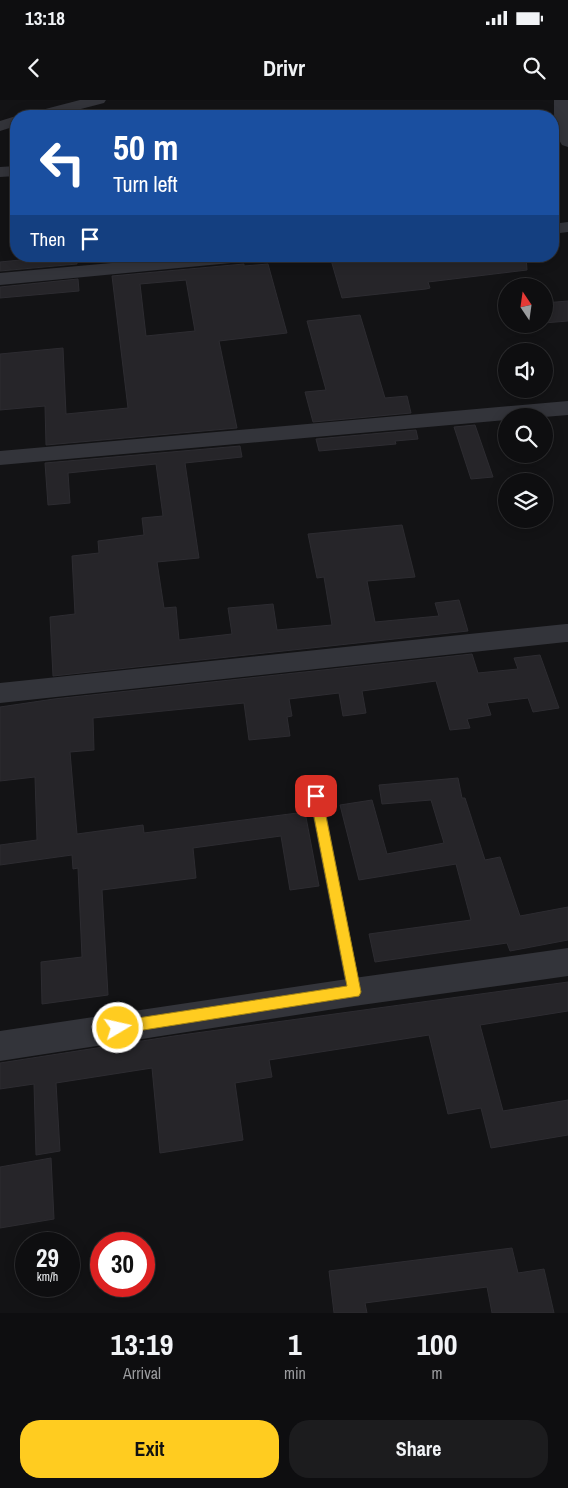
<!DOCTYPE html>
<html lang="en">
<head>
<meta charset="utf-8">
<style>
  :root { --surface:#0e0e10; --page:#1c1c1e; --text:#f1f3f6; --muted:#9b9c9f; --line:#2e2e30; --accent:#ffcc20 }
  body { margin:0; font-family:"Archivo Narrow",sans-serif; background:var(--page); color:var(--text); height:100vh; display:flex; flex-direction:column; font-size:19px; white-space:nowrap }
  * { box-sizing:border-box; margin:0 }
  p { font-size:16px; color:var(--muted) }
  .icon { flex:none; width:28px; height:28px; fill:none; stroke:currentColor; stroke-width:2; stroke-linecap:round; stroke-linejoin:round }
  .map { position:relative; height:1213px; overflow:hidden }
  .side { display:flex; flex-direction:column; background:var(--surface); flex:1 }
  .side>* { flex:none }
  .banner { position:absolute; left:10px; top:10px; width:549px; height:152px; border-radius:20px; box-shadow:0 2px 12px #0003,0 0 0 1px var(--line); background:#1a4fa0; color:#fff; overflow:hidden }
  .needle { width:32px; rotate:347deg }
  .tools { position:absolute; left:498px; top:178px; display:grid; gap:10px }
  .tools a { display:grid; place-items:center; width:55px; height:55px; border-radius:50%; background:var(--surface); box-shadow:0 2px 12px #0003,0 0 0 1px var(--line); font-size:25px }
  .speed { position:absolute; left:15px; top:1132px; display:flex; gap:10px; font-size:25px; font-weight:700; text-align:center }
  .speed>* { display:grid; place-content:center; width:65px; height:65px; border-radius:50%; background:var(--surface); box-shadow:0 2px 12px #0003,0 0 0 1px var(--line); line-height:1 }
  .speed small { font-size:12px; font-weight:400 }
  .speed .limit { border:8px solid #d22; background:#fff; color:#111 }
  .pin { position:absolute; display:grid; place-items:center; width:42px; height:42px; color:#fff; margin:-21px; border-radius:10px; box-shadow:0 2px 8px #0006 }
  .me { position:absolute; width:55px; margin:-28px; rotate:81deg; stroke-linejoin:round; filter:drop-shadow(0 0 4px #0008) }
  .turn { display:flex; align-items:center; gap:18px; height:105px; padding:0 20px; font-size:22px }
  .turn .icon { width:65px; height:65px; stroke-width:2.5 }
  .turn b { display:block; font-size:35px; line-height:42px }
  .then { display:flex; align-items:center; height:48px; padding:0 20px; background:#0003; gap:10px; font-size:19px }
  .eta { display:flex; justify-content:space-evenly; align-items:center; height:85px; text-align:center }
  .eta b { font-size:30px; font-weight:800; line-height:35px }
  .action { display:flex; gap:10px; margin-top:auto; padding:10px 20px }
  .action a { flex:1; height:58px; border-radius:20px; background:var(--accent); color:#111; font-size:20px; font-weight:800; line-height:58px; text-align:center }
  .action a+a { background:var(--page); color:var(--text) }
  .status { display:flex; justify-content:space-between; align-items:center; height:35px; padding:0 25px; background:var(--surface); direction:ltr }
  .status svg { height:14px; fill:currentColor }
  header { display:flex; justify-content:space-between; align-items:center; height:65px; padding:0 20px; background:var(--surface); font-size:22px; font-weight:800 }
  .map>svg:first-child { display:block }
  .building { fill:#262529; stroke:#2d2c31; fill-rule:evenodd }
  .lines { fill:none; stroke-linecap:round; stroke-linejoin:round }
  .service { fill:#33343a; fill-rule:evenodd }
  .minor { fill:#33343a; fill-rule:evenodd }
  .route { fill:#ffcc20; stroke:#a68515 }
</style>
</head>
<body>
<div class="status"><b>13:18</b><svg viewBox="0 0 49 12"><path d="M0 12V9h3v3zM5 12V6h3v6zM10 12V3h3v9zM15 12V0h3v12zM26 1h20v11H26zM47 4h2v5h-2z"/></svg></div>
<header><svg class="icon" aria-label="back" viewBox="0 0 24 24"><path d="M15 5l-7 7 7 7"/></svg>Drivr<svg class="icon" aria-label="search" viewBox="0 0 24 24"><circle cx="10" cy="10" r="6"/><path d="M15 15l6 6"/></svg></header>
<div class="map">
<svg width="568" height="1213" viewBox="0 0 568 1213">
  <rect width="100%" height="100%" fill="#131315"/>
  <!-- building -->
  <g class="building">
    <path d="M61,156H77V164L0,171V162Z"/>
    <path d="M110,156H166L110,161Z"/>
    <path d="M365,156H526L527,170L428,182L430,188L426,189L342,198L331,160Z"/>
    <path d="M244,164V166L268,164L287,233L219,241L237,328L46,345L45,306L0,310V254L63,248L66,314L128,308L112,176ZM186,180L195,231L146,236L140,184Z"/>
    <path d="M78,179L79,191L0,198V187Z"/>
    <path d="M568,201V221L544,223V203Z"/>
    <path d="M360,215L385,298L407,296L411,313L313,322L305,292L326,290L307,221Z"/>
    <path d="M475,325L493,377L471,379L454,327Z"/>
    <path d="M416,330L418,339L395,341L396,344L319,351L316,339Z"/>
    <path d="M240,346L242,357L185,363L199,458L157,462L164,508L176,507L179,540L232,534L228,508L273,504L277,530L332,525L324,477L317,478L308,434L402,425L415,477L367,481L375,522L439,516L435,503L459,500L468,531L53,576L50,517L75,514L72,456L99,453L98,441L144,435L142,418L163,416L156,364L68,373L70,403L48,405L45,363Z"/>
    <path d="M472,554L478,573L518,569L514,558L540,555L559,608L533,612L528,598L487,603L491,615L467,619L470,628L450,630L436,581L362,591L366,613L343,616L339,593L289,599L292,616L287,617L290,636L249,640L244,603L93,618L94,650L70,652L77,734L143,725L144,733L305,712L319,786L290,790L281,736L193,748L196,778L102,790L108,895L42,904L41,862L82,857L78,768L73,769L72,755L0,765V745L37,740L35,677L0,681V607L54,599Z"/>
    <path d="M458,678L462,698H465L485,760L500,757L520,816L568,807V840L510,851L507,843L375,862L369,834L471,820L456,764L359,780L340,705L372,700L387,754L444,743L431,700L382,704L379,685Z"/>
    <path d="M568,882V911L480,925L503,1011L568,1000V1035L491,1048L481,1008L448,1014L429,935L269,960L272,977L235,983L243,1040L160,1053L152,968L56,983L60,1051L36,1055L34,984L0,989V963L174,936Z"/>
    <path d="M51,1058L54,1119L0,1128V1067Z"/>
    <path d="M512,1148L518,1173L544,1169L554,1213H492L487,1187L365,1203L367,1213H334L329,1171Z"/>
  </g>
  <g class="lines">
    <!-- service -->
    <path class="service" d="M316,690L321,692L323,696L361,892L359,897L354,899L349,897L347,892L309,696L311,692Z"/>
    <!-- minor -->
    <g class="minor">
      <path d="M80,0H106L104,3L54,16H28L30,13Z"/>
      <path d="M554,0H568V47L562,45C553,32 554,15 554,0Z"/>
      <path d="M16,16V26L0,31V21Z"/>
      <path d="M16,66V76L0,77V67Z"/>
      <path d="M568,122V132L552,134V124Z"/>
      <path d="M190,156H261L258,160L252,161L0,185V173Z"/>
      <path d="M568,301V315L544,317L506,316V320L0,365V351Z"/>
      <path d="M566,524H568V542H566L0,603V583Z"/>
      <path d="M568,848V876L354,906L0,961V931L354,878Z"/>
    </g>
  </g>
  <!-- route -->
  <path class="route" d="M316,691L320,692L322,696L361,892L359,896L118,934L113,932L111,928L113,923L118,921L347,886L310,696L312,692Z"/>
</svg>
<div class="tools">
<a><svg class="needle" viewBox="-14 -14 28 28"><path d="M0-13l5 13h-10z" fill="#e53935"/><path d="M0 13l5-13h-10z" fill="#9b9c9f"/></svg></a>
<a><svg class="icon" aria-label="sound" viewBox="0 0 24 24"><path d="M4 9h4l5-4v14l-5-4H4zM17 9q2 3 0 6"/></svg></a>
<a><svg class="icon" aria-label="search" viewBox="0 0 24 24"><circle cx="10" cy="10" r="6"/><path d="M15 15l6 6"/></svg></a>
<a><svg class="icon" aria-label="layers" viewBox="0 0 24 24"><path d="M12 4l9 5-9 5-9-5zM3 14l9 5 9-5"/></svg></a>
</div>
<div class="speed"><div>29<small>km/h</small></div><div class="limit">30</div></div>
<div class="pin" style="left:316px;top:696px;background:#d93025"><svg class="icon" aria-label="arrive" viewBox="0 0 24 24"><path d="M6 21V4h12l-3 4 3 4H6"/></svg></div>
<svg class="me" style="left:118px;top:928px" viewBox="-20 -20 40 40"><circle r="17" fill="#ffcc20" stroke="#fff" stroke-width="3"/><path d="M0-11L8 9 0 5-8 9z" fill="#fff"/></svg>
<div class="banner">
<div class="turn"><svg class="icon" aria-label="left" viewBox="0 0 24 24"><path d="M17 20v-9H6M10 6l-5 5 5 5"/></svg><div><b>50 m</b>Turn left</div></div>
<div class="then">Then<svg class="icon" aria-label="arrive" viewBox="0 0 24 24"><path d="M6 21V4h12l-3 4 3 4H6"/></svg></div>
</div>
</div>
<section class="side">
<div class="eta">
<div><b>13:19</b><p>Arrival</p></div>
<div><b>1</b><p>min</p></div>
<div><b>100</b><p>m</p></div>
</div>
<div class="action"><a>Exit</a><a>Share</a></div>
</section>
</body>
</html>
